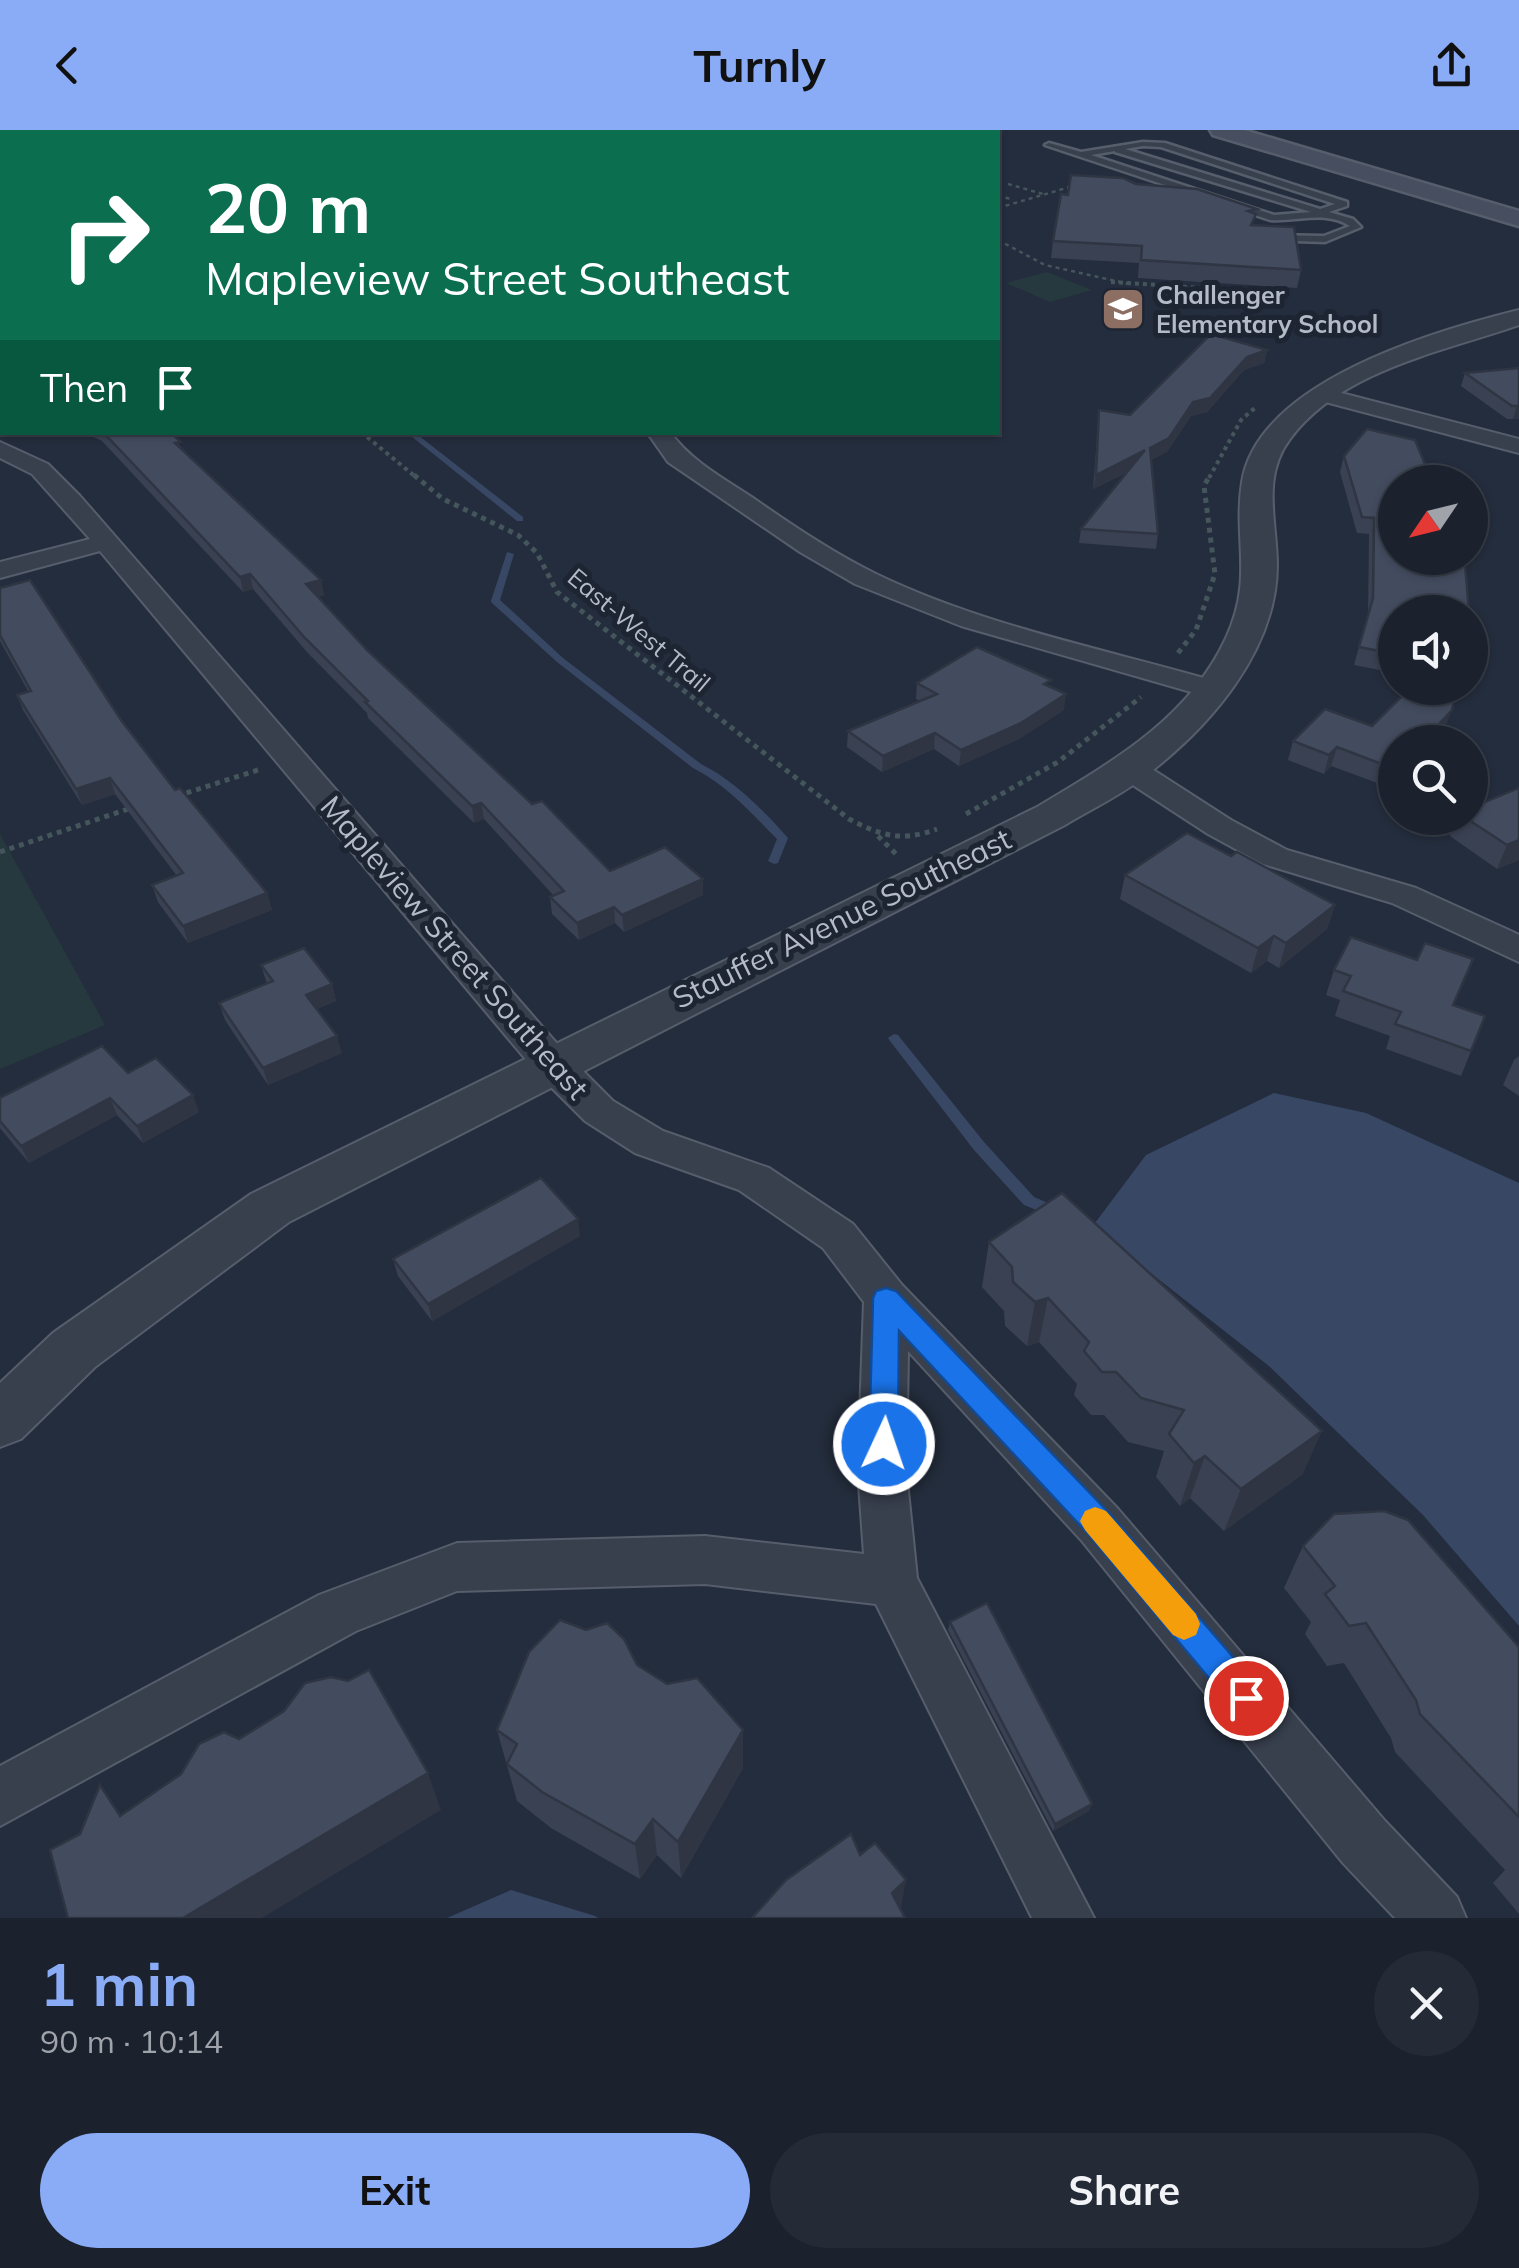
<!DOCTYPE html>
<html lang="en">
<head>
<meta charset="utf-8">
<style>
  :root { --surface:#1b222e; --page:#242a36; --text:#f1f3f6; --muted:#a0a4aa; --line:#393f4a; --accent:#8aacf7 }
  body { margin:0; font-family:Mulish,sans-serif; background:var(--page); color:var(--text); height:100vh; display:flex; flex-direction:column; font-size:38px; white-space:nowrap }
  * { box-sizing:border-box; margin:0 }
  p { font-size:32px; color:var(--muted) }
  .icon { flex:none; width:55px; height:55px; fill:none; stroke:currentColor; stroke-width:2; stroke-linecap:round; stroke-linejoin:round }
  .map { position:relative; height:1788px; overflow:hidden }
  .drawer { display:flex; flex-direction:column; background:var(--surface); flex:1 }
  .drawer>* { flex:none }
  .banner { position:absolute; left:0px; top:0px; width:1000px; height:305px; box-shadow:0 2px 8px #0004,0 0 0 2px var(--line); background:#0b6e4f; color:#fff; overflow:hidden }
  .needle { width:65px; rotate:235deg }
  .buttons { position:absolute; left:1378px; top:335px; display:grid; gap:20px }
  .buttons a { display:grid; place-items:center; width:110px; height:110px; border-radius:50%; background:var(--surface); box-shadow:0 2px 8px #0004,0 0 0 2px var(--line); font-size:50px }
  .pin { position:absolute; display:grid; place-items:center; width:85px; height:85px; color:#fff; margin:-42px; border:5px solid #fff; border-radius:50%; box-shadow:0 2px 10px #0007 }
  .me { position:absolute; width:110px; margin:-55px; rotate:3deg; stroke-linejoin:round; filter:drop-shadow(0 0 8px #0008) }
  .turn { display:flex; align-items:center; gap:35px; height:210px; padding:0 40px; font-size:45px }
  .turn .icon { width:130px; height:130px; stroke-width:2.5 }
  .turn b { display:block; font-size:70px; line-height:85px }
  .then { display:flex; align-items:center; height:95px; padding:0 40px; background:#0003; gap:20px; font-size:38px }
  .round { display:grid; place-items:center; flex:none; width:105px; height:105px; border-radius:52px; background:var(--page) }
  .overview { display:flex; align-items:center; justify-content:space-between; height:170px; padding:0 40px }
  h1 { font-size:60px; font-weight:700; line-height:75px; color:var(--accent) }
  .cta { display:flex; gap:20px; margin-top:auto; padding:20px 40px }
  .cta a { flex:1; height:115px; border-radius:60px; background:var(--accent); color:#111; font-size:40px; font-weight:700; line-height:115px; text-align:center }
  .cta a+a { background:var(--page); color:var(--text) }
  header { display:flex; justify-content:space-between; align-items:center; height:130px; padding:0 40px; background:var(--accent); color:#111; font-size:45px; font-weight:700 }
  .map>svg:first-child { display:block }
  .green { fill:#26393e }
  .water { fill:#384764 }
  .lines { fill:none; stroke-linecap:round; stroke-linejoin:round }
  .stream { fill:#384764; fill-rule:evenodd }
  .service-casing { stroke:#565d6b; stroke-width:5 }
  .minor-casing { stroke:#565d6b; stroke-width:4 }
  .tertiary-casing { stroke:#565d6b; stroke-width:4 }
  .secondary-casing { stroke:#565d6b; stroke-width:5 }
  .path-far2 { stroke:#44565b; stroke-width:2.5; stroke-dasharray:4 4; stroke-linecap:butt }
  .path-far1 { stroke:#44565b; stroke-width:4; stroke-dasharray:4 4; stroke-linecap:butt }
  .path { stroke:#44565b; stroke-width:5; stroke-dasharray:5 5; stroke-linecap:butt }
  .service { fill:#383f4d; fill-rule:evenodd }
  .minor { fill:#383f4d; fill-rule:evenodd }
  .tertiary { fill:#383f4d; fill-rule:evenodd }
  .secondary { fill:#464e60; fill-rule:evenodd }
  .wall { fill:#3a4152 }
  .shaded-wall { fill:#2f3542 }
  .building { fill:#434c5f; stroke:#2f3542; stroke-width:2.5 }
  .route { fill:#1a73e8; stroke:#114b97; stroke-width:2.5 }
  .slow { fill:#f59e0b }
  .labels { text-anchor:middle; stroke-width:10; stroke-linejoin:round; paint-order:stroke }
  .far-poi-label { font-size:25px; font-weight:bold; fill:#b4bac8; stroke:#1d2432; text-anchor:start }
  .far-street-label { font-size:25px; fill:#b4bac8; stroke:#1d2432 }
  .street-label { font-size:30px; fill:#b4bac8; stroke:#1d2432 }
</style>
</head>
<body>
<header><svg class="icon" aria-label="back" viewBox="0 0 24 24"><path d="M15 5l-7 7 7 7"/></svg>Turnly<svg class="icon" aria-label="share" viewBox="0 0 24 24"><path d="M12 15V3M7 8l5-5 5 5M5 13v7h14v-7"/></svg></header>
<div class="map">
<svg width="1519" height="1788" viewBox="0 0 1519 1788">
  <rect width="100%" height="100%" fill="#242d3d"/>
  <!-- green -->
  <g class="green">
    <path d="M1047,142L1092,160L1050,172L1006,153Z"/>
    <path d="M0,704L105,895L0,939Z"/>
  </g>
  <!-- water -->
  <g class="water">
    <path d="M1274,963L1366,983L1519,1053V1496L1423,1385L1269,1236L1092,1097L1146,1025Z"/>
    <path d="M511,1760L595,1786L598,1788H447Z"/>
  </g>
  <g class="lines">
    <!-- stream -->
    <g class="stream">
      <path d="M406,302H414L523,387V391H517Z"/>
      <path d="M507,422L514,424L500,470L563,528L701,634C735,651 763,680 788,708L778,733L774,734L768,731L777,709C751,683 727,655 693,638L557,532L492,473L491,471Z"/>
      <path d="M894,904L898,905L984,1012L1034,1067L1062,1079L1064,1083L1062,1087L1057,1088L1024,1075L974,1020L890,911L888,908Z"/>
    </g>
    <!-- service casing -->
    <g class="service-casing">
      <path id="service" d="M1143,12L1165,13L1347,72V76L1329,82L1353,89L1361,97L1325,112L1266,110L1269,105L1324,106L1350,96C1324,80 1299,92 1270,90L1045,15L1049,13L1081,22ZM1143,16L1161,17L1335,74L1320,79L1125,19ZM1115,21V22L1311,82L1274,85L1091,25Z"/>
    </g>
    <!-- minor casing -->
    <g class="minor-casing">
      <g id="minor">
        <rect x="694" y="0" width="14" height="2"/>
        <path d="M1322,258L1519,309V323L1314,269L1311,264Z"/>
        <path d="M647,302H670C691,331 723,348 753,368C792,395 833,423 876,444C986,497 1109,520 1225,554L1229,560L1225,566H1205L961,496L855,454L800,422L668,332Z"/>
        <path d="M0,312L48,334L80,366L566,924L613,971L663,1001L769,1038L853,1094L902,1155L1118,1379L1385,1691L1457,1767L1466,1788H1395L1343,1733L1082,1411L908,1221L906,1341L917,1448L1094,1788H1032L876,1474L705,1454L457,1461L356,1501L0,1696V1636L319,1465L457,1413L705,1406L864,1424L858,1341L864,1172L823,1118L739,1060L635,1023L585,991L538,944L100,421L0,448V432L90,409L32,344L0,328Z"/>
        <path d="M1130,630L1141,632L1231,690L1287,720L1416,758L1513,802L1519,805V832L1392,773L1263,734L1208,704L1119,646L1114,639L1119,632Z"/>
      </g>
    </g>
    <!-- tertiary casing -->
    <g class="tertiary-casing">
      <path id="tertiary" d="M1519,180V195C1442,222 1341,240 1290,309C1261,347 1277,392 1277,435C1277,521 1209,598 1144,647C1120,666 1091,679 1065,695L289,1092L95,1237L21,1309L0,1317V1253L53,1203L251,1064L1037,677C1110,633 1188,590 1226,508C1254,448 1233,410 1242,352C1258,252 1434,201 1519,180Z"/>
    </g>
    <!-- secondary casing -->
    <g class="secondary-casing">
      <path id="secondary" d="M1210,0H1244L1519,81V96L1213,5Z"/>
    </g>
    <!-- path-far2 -->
    <g class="path-far2">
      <path d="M1008,54L1043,64"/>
      <path d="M998,65L1013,70"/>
      <path d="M998,78L1073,56"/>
      <path d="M998,110L1045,135L1129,154"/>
      <path d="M1216,154L1218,146"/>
    </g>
    <!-- path-far1 -->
    <g class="path-far1">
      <path d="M1111,152L1203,158L1217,152"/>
      <path d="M361,302L417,348"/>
      <path d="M1209,348L1241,290L1256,277"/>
    </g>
    <!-- path -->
    <g class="path">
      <path d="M414,345L443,369L518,405L537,423L557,462L849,689C881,706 902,712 937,699"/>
      <path d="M1178,523L1196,500L1215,444L1204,356L1210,345"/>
      <path d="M177,666L261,639"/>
      <path d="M966,684L1058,632L1141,567"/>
      <path d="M878,706L897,725"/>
      <path d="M0,722L131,678"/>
    </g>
    <!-- service -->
    <use href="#service" class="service"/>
    <!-- minor -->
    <use href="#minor" class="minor"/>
    <!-- tertiary -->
    <use href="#tertiary" class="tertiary"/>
    <!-- secondary -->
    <use href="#secondary" class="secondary"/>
  </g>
  <!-- wall -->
  <g class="wall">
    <path d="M120,0H513L523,2H267L264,0L254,2H123Z"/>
    <path d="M1136,54L1254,95L1301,140L1297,158L1138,148L1139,133L1051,128L1053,111L1068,65Z"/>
    <path d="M1267,220L1264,233L1244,240L1207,282L1191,286L1167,322L1151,330L1158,404L1156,419L1079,413L1081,399L1128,342L1093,359L1099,280L1130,285Z"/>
    <path d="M1519,238V289H1507L1461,256L1465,243Z"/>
    <path d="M83,302H170L183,320L324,465L318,467L368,521L532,674L610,741L703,765L624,802L615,793L579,810L552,784L550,767L554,766L484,689L474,693L368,588L367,583L307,522L253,459L243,462L102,311Z"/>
    <path d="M1344,326L1427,339L1423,352H1395V543L1354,535L1368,485L1369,404L1357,403L1340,342Z"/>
    <path d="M0,458L121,590L175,660L267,763L272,780L188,813L158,772L152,755L177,746L115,664L82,675L23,580L17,565L28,561L0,511Z"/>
    <path d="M917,553L1050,557L1064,580L1019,609L959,636L934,619L882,642L847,617L848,601L920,571L916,569Z"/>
    <path d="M1372,596L1445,598L1395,612V654L1391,658L1331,636L1324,644L1288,630L1293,611Z"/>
    <path d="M1519,658V730L1497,739L1450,706L1456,688H1470Z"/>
    <path d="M1231,726L1335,775L1327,799L1279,838L1267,831L1251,843L1120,769L1125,745Z"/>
    <path d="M261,835L332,854L336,871L317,879L342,923L268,955L225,890L219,873L267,854Z"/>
    <path d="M1334,840L1485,886L1461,946L1386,919L1390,906L1335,886L1340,870L1326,865Z"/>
    <path d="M1519,926V966L1503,955L1514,930Z"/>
    <path d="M128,943L199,982L143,1013L117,985L29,1033L0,998V968Z"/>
    <path d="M580,1106L432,1191L398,1146L393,1129Z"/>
    <path d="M989,1112L1303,1344L1224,1401L1190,1368L1180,1376L1156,1347L1164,1321L1128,1312L1104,1285H1091L1074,1265L1077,1254L1039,1212L1027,1216L1005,1196L1004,1181L982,1157Z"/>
    <path d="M1303,1416L1519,1517V1784L1493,1753L1505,1740L1395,1622L1391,1608L1344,1533L1327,1536L1305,1504L1311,1492L1284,1458Z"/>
    <path d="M950,1492L1092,1674L1089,1681L1053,1701L948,1500Z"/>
    <path d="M637,1535L743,1600V1638L681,1748L657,1725L640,1749L551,1698L517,1671L497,1600Z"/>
  </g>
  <!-- shaded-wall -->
  <g class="shaded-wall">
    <path d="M217,0H264L254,2H206Z"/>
    <path d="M1267,220L1264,233L1244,240L1207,282L1191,286L1167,322L1148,332L1150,318L1193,272L1247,227Z"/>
    <path d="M1517,276H1519V289H1513Z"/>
    <path d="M534,302H551L535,307Z"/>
    <path d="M1145,320L1143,334L1093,359L1096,345Z"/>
    <path d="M1427,339L1423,352H1417Z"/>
    <path d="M250,444L253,459L243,462L240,447Z"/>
    <path d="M321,450L324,465L310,469L306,454Z"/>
    <path d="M1066,564L1064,580L1019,609L959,636L961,620Z"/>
    <path d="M1452,580L1445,598L1432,612H1422Z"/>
    <path d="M935,603L934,619L882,642L883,626Z"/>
    <path d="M1337,617L1331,636L1324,644L1329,625Z"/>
    <path d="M110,648L115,664L82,675L76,659Z"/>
    <path d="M481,673L484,689L474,693L472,676Z"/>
    <path d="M1519,710V730L1497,739L1507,715Z"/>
    <path d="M703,749V765L624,802L622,785Z"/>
    <path d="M267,763L272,780L188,813L183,796Z"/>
    <path d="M1335,775L1327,799L1279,838L1286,813Z"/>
    <path d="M614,777L615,793L579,810L577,793Z"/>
    <path d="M1274,806L1267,831L1251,843L1258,818Z"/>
    <path d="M332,854L336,871L311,882L306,865Z"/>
    <path d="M337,906L342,923L268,955L263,938Z"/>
    <path d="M193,965L199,982L143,1013L137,996Z"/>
    <path d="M110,968L117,985L29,1033L21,1016Z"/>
    <path d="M578,1089L580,1106L432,1191L428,1174Z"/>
    <path d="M1048,1168L1039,1212L1027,1216L1035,1172Z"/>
    <path d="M1322,1301L1303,1344L1224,1401L1241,1359Z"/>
    <path d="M1205,1326L1190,1368L1180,1376L1194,1333Z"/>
    <path d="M743,1600V1638L681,1748L678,1712Z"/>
    <path d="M428,1643L441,1680L262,1788H183Z"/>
    <path d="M1092,1674L1089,1681L1053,1701L1055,1694Z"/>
    <path d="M653,1689L657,1725L640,1749L635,1714Z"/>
    <path d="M906,1750L900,1784L892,1763Z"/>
  </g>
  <!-- building -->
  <g class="building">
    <path d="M131,0H217L206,2H135Z"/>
    <path d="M278,0H513L523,2H283Z"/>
    <path d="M603,0H645L643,2H600Z"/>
    <path d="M752,0H786L783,2H752Z"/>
    <path d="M1071,45L1123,48L1136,54L1197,59L1257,79L1248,81L1256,84L1251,95L1294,97L1301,140L1141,130L1142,116L1053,111L1061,64L1068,65Z"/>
    <path d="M0,117L2,119V184L0,179Z"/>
    <path d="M2,193V267L0,265V197Z"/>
    <path d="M1211,204L1267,220L1247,227L1210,268L1193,272L1169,308L1150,318L1158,404L1081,399L1145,320L1096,345L1099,280L1130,285Z"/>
    <path d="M1519,238V276H1512L1465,243Z"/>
    <path d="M1367,299L1415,310L1427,339L1417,352H1395V428H1462L1465,434L1469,482H1395V524L1359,517L1373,468L1374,388L1362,387L1344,326Z"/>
    <path d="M103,302H170L181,312L175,313L321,450L306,454L368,521L532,674L542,671L610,741L665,717L703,749L622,785L614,777L577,793L550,767L564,761L481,673L472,676L365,572L368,571L304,507L250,444L240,447Z"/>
    <path d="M30,450L121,590L175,660L180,658L267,763L183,796L152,755L183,743L110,648L76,659L17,565L31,561L0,505V458Z"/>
    <path d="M977,517L1051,550L1044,554L1066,564L1021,593L961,620L935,603L883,626L848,601L937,564L917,553Z"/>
    <path d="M1410,558H1456L1452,580L1422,612H1395V639L1337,617L1329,625L1293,611L1325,579L1372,596Z"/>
    <path d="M1519,658V710L1507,715L1466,688H1470V678Z"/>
    <path d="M1187,703L1231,726L1237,722L1335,775L1286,813L1274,806L1258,818L1125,745Z"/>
    <path d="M1351,807L1417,830L1425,813L1473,829L1453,875L1485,886L1471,921L1395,894L1401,882L1343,861L1351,846L1334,840Z"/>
    <path d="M304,818L332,854L306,865L337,906L263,938L219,873L273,851L261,835Z"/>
    <path d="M102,916L128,943L156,928L193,965L137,996L110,968L21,1016L0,991V968Z"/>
    <path d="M541,1048L578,1089L428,1174L393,1129Z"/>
    <path d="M1062,1063L1322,1301L1241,1359L1205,1326L1194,1333L1169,1304L1184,1280L1141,1268L1116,1242H1102L1084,1221L1089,1212L1048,1168L1035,1172L1013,1152L1012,1137L989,1112Z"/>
    <path d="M1384,1381L1408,1390L1519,1517V1687L1420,1584L1416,1570L1366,1493L1349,1496L1325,1464L1335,1456L1303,1416L1334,1384Z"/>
    <path d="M987,1473L1092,1674L1055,1694L950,1492Z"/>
    <path d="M560,1490L586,1500L607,1493L624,1509L637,1535L667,1554L697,1548L743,1600L678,1712L653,1689L635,1714L542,1662L507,1634L517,1614L497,1600L529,1522Z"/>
    <path d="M369,1540L428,1643L183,1788H68L50,1720L80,1704L100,1655L120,1686L181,1644L199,1614L224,1602L239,1609L284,1581L305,1553L331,1547L348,1551Z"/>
    <path d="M851,1704L860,1725L875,1713L906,1750L892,1763L905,1788H752L786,1750Z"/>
  </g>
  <!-- route -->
  <path class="route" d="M886,1158L896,1161L1111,1385L1258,1556L1263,1568L1258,1579L1246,1584L1235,1579L1089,1405L899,1201L898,1314L894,1323L884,1327L873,1323L869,1314L873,1168L876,1161Z"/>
  <!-- slow -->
  <path class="slow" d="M1095,1377L1106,1381L1196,1484L1200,1494L1196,1505L1184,1510L1173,1505L1085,1400L1080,1391L1085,1381Z"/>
  <!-- icons -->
  <defs>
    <g id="school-square" transform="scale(2.25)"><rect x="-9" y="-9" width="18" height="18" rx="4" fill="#8d6e63" stroke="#1d2432"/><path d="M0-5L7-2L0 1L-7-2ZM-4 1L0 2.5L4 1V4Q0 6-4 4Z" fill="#fff"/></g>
  </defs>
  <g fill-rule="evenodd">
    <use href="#school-square" x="1123" y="179"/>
  </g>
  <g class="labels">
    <!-- far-poi labels -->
    <g class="far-poi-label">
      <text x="1156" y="174">Challenger<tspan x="1156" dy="29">Elementary School</tspan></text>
    </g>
    <!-- far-street labels -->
    <g class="far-street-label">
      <text transform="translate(639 500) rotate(40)" y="9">East-West Trail</text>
    </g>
    <!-- street labels -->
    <g class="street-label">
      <text transform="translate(842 789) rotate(-26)" y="10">Stauffer Avenue Southeast</text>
      <text transform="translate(454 818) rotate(49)" y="10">Mapleview Street Southeast</text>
    </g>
  </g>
</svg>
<div class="buttons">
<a><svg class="needle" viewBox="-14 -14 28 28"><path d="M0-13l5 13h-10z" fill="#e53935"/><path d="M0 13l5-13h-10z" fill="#a0a4aa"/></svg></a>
<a><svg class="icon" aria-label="sound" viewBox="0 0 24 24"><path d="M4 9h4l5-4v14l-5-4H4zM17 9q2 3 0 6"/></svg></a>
<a><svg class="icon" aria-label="search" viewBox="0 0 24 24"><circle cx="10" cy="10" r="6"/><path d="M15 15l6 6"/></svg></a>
</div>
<div class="pin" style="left:1246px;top:1568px;background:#d93025"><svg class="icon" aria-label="arrive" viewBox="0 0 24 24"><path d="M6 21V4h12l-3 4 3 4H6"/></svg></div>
<svg class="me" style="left:884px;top:1314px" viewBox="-20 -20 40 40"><circle r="17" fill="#1a73e8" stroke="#fff" stroke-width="3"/><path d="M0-11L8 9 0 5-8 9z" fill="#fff"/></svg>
<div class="banner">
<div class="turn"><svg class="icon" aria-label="right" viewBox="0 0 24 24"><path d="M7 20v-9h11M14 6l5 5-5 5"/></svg><div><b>20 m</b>Mapleview Street Southeast</div></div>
<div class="then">Then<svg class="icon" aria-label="arrive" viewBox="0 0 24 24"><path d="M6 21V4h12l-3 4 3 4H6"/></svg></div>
</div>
</div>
<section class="drawer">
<div class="overview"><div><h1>1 min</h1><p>90 m · 10:14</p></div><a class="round"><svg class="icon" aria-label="close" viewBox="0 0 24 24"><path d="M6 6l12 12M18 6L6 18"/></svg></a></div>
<div class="cta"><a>Exit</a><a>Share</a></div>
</section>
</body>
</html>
